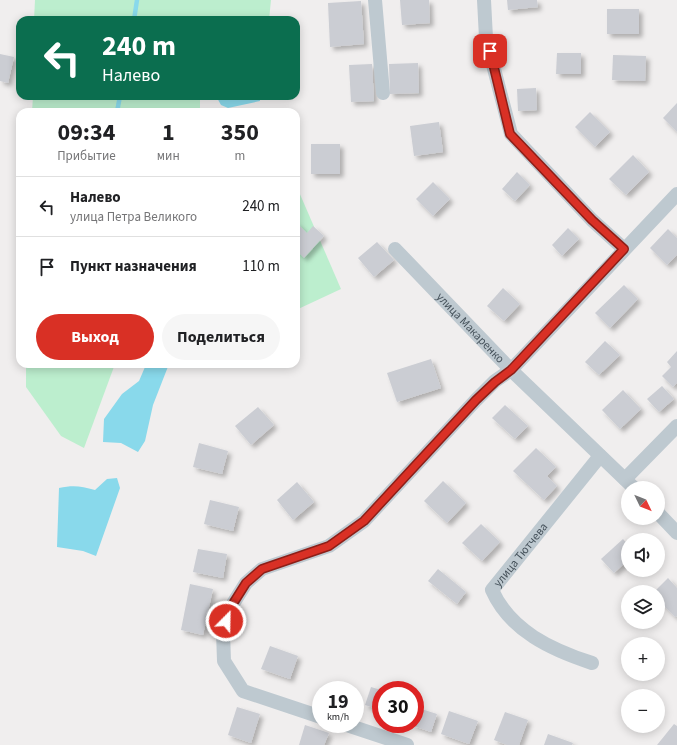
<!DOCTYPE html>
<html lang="ru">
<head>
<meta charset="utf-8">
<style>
  :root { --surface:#fff; --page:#f6f6f6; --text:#202124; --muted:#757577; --line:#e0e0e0; --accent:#d93025 }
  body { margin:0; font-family:"Source Sans 3",sans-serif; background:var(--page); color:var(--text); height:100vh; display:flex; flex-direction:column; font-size:15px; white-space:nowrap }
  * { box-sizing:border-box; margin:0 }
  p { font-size:13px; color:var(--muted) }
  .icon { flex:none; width:22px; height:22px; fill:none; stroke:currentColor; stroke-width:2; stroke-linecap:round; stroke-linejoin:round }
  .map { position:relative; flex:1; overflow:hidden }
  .drawer { position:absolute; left:16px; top:108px; width:284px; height:260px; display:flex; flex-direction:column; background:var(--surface); border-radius:12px; box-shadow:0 2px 10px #0003 }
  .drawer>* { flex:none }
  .banner { position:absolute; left:16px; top:16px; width:284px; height:84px; border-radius:12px; box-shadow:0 2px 10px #0003; background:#0b6e4f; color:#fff; overflow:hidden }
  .needle { width:26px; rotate:133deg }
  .buttons { position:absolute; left:621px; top:481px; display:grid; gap:8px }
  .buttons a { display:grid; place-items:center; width:44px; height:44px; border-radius:50%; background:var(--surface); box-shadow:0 2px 10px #0003; font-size:20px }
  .speed { position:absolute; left:312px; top:681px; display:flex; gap:8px; font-size:20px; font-weight:700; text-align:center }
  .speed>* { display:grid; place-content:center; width:52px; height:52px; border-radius:50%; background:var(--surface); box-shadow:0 2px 10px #0003; line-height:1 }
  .speed small { font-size:10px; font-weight:400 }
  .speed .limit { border:6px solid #d22; background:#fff; color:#111 }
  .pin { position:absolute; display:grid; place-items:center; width:34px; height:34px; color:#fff; margin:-17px; border-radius:8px; box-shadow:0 2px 6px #0006 }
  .me { position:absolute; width:44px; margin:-22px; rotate:23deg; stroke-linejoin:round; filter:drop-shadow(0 0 3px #0008) }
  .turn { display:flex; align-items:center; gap:14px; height:84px; padding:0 20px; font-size:18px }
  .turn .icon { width:52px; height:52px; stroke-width:2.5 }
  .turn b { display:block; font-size:28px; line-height:34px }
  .eta { display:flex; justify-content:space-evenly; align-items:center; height:68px; text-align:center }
  .eta b { font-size:24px; font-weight:700; line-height:28px }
  .action { display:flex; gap:8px; margin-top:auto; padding:8px 20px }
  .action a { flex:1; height:46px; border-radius:24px; background:var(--accent); color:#fff; font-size:16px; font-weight:700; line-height:46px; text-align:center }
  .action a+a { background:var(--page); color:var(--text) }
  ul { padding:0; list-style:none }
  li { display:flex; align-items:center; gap:12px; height:60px; padding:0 20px; border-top:1px solid var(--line) }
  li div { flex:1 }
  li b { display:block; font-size:15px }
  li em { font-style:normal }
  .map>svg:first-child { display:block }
  .green { fill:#bceece }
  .water { fill:#89d9eb }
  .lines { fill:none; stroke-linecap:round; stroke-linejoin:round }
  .stream { stroke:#89d9eb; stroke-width:4.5 }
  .building { fill:#cbcdd3; filter:url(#shadow) }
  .minor { stroke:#bec9d0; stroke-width:14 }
  .route-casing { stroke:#8d1f18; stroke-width:10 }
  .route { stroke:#d93025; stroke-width:7 }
  .labels { text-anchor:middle; stroke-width:3; stroke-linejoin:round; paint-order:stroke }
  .street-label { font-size:12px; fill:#46525b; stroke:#fff }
</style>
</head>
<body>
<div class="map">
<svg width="677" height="745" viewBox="0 0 677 745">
  <defs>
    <filter id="shadow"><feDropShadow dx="3.5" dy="3.5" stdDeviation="2" flood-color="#0004"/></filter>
  </defs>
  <rect width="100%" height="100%" fill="#f0eeee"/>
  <!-- green -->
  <g class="green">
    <path d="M35,0H271L269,20H34Z"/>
    <path d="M33,96H200V108L208,112H32Z"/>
    <path d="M296,185L341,289L296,310Z"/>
    <path d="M26,364H115L84,448L61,436L26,387Z"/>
  </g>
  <!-- water -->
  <g class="water">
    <path d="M216,96H259L260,101L228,108L221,105Z"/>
    <path d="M144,364H169L153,405L145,441L138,452L121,443L103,442L104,419L122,394L139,381L145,367Z"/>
    <path d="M117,478L120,488L96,556L83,551L57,547L59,488C73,485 81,486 95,490L107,479Z"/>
  </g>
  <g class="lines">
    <!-- stream -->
    <g class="stream">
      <path d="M134,20L137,0"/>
      <path d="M117,112L120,96"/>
    </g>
  </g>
  <!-- building -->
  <g class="building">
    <path d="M400,0H429L430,23L402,25Z"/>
    <path d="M507,0H537L538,7L508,10Z"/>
    <path d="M361,1L364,44L330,47L328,3Z"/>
    <rect x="607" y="9" width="32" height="25"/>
    <path d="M557,53H581V74H556Z"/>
    <path d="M0,54L14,57L8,83L0,81Z"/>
    <path d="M613,55L646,56L645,81L612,80Z"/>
    <path d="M418,63L419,93L390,94L389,64Z"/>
    <path d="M372,64L374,101L351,102L349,65Z"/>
    <path d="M536,88L537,110L518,111L517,89Z"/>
    <path d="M677,103V132L663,118Z"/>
    <path d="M590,112L610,132L595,147L575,127Z"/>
    <path d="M439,122L443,152L414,156L410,126Z"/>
    <rect x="311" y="144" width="29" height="30"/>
    <path d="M633,155L649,172L626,195L609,179Z"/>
    <path d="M517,172L530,185L515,201L502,189Z"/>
    <path d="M433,182L450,199L433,216L416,199Z"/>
    <path d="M296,222L307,233L313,226L324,236L304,258L296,250Z"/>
    <path d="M568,228L579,239L562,256L552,245Z"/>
    <path d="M668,229L677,238V255L667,265L650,248Z"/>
    <path d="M377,242L394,260L374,277L358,258Z"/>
    <path d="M624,285L638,299L610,328L595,313Z"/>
    <path d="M503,288L520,304L504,321L487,306Z"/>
    <path d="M605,341L620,355L599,375L585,362Z"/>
    <path d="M677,351V383L673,387L662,376L671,367L667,362Z"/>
    <path d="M431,359L441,388L397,402L387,373Z"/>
    <path d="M662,386L674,399L659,412L647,399Z"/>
    <path d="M623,390L641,409L620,429L602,410Z"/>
    <path d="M505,405L528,426L515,439L492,418Z"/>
    <path d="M258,407L274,425L251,445L235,426Z"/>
    <path d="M199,443L228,451L222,474L193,467Z"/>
    <path d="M536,448L556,467L547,476L557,486L544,500L513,471Z"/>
    <path d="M443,481L466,503L447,523L424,501Z"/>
    <path d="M297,482L314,502L293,520L277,500Z"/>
    <path d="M210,500L239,507L233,531L204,524Z"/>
    <path d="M481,524L500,542L482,561L462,543Z"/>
    <path d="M623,539L628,545V560L614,573L601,559Z"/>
    <path d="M198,549L227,554L223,578L193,572Z"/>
    <path d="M438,569L466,592L457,604L428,581Z"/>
    <path d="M668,578L677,588V616L675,617L658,600V592H654Z"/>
    <path d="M190,584L213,589L203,635L181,630Z"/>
    <path d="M270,646L298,656L290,679L261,669Z"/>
    <path d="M371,687L381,690V710L365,705Z"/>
    <path d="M237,707L260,714L251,743L228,735Z"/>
    <path d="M415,707L437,714L431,732L408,724H415Z"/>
    <path d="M449,711L478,721L469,744L441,734Z"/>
    <path d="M505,712L528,720L519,745H507L494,740Z"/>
    <path d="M674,724L677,726V745H657Z"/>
    <path d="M305,725L329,733L324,745H299Z"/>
    <path d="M548,734L573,743L572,745H544Z"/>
  </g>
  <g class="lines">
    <!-- minor -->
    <g class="minor">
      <path d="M375,0L383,93"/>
      <path d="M484,0L486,38L511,134L592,220L624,249"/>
      <path id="s1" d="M395,249L511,370L634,488"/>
      <path d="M625,479L677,426"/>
      <path d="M658,513L677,533"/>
      <path id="s2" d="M592,663C552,650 510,631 492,590L600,456"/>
      <path d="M321,717L243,691L224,661L223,632L229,610L246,583L262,569L329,546L364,521L476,400L495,381L511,370L677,194"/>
      <path d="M344,724L407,745"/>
    </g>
  </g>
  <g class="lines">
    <!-- route casing -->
    <g class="route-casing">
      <path id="route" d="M226,621L229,610L246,583L262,569L329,546L364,521L476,400L495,382L511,370L624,249L592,220L510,134L490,51"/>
    </g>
    <!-- route -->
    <use href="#route" class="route"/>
  </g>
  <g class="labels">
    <!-- street labels -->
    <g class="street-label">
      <text dy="4" stroke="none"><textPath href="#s1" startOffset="109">улица Макаренко</textPath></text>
      <text dy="4" stroke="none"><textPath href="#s2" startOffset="173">улица Тютчева</textPath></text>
    </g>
  </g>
</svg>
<div class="buttons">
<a><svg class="needle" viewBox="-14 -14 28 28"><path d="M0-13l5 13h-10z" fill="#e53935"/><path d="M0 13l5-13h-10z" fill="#757577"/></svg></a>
<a><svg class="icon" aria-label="sound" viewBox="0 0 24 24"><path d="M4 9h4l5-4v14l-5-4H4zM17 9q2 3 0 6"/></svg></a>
<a><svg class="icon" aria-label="layers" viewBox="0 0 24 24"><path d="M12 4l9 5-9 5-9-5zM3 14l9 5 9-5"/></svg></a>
<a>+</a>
<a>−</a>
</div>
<div class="speed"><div>19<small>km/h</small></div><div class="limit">30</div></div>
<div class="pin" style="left:490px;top:51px;background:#d93025"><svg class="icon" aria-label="arrive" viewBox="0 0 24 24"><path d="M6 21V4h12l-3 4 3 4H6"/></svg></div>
<svg class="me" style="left:226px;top:621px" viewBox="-20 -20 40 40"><circle r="17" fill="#d93025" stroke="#fff" stroke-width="3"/><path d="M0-11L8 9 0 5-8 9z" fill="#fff"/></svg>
<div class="banner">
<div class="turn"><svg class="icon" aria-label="left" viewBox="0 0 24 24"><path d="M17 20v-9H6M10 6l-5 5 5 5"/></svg><div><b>240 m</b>Налево</div></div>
</div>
<section class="drawer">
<div class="eta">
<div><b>09:34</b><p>Прибытие</p></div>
<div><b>1</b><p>мин</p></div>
<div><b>350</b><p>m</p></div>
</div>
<ul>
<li><svg class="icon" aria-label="left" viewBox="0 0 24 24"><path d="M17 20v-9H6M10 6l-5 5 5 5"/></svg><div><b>Налево</b><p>улица Петра Великого</p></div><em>240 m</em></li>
<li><svg class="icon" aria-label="arrive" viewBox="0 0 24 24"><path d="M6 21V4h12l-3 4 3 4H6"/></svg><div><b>Пункт назначения</b></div><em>110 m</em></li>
</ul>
<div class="action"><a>Выход</a><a>Поделиться</a></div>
</section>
</div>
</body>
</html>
